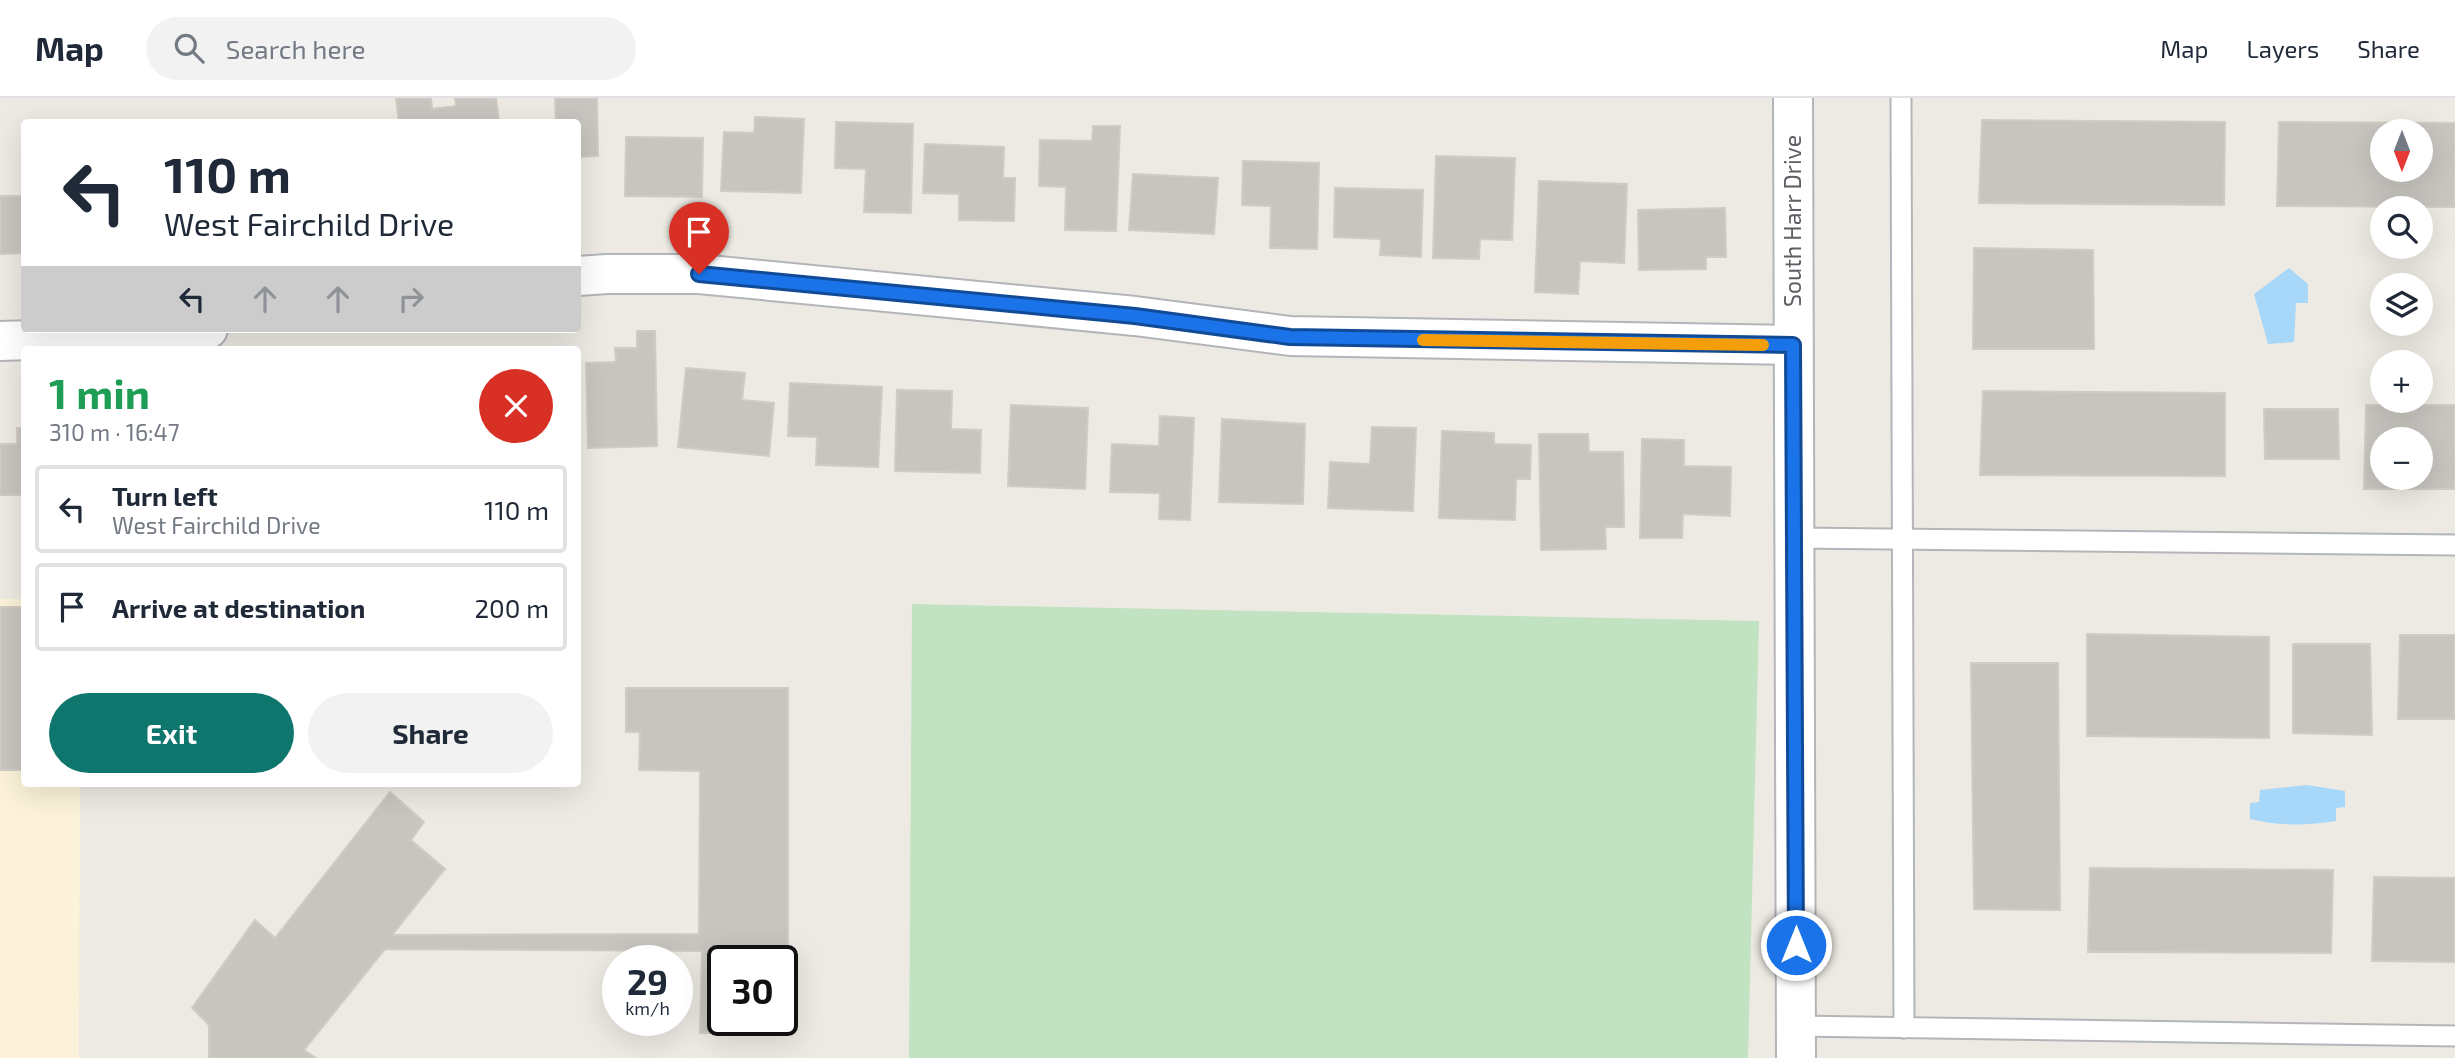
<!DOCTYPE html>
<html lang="en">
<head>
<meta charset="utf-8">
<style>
  :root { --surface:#fff; --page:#f2f2f3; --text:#1f2937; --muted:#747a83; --line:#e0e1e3; --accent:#0f766e }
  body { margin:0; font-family:"Exo 2",sans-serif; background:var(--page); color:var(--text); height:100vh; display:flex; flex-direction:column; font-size:26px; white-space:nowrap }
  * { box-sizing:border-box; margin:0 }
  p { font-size:23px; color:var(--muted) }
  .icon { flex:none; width:38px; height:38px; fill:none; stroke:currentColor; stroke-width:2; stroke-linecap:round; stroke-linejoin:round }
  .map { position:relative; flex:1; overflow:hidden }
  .side { position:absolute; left:21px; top:248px; width:560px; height:441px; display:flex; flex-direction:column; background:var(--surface); border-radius:7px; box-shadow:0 7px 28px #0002 }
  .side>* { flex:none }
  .top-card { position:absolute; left:21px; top:21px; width:560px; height:214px; border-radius:7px; box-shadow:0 7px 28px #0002; background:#fff; color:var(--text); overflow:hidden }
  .needle { width:46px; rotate:180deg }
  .fabs { position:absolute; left:2370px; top:21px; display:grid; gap:14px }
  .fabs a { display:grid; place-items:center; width:63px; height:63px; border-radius:50%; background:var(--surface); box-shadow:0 7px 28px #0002; font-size:35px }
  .speed { position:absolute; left:602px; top:847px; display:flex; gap:14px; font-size:35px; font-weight:700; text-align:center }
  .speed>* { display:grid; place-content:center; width:91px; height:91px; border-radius:50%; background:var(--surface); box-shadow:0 7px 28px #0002; line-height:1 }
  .speed small { font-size:18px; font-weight:400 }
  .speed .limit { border:4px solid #111; border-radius:10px; background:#fff; color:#111 }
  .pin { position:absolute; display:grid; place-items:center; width:60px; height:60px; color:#fff; margin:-72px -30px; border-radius:50% 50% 50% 0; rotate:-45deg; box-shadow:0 0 7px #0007 }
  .pin .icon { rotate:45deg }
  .me { position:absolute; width:77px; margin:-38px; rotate:0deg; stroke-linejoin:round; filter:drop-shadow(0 0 5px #0008) }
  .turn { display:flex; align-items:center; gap:24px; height:147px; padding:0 28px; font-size:32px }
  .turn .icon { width:91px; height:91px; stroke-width:2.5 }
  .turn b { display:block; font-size:49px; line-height:60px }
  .lanes { display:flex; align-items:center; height:66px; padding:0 28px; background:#0003; justify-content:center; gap:35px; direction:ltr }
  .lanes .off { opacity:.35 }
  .round { display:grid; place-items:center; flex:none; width:74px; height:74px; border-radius:37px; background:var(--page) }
  .overview { display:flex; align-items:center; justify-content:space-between; height:119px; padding:0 28px }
  h1 { font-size:42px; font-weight:700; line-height:52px; color:#1e9e55 }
  .primary-button { display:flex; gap:14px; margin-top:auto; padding:14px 28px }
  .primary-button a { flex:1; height:80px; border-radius:42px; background:var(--accent); color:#fff; font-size:28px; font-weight:700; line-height:80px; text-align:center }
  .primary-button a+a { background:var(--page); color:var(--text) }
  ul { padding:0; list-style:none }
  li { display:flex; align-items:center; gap:21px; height:88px; margin:0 14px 10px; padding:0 14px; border:4px solid var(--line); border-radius:7px }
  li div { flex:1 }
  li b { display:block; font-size:26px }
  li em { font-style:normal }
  header { display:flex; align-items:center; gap:42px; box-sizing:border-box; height:98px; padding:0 35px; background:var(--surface); border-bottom:2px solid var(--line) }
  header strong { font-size:33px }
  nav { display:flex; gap:38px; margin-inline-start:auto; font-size:24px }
  .search { width:490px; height:63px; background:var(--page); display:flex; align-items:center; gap:18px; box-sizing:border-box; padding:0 24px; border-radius:38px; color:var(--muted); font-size:26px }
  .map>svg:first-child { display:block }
  .commercial { fill:#fbf2d9 }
  .green { fill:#c2e3c1 }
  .water { fill:#a7d7f9 }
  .building { fill:#c8c5c0; stroke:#d1ccc2; stroke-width:2; fill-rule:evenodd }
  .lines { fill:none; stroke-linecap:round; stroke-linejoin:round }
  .service-casing { stroke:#b3b5b9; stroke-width:23 }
  .minor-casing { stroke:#b3b5b9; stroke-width:42 }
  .service { stroke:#fff; stroke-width:19 }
  .minor { stroke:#fff; stroke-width:38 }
  .route-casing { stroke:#114b97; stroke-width:18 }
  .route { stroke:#1a73e8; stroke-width:12 }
  .slow { stroke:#f59e0b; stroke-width:12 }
  .labels { text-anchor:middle; stroke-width:5; stroke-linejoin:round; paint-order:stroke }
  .street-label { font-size:23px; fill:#5b5e62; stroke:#fff }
</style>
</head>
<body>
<header>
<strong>Map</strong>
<div class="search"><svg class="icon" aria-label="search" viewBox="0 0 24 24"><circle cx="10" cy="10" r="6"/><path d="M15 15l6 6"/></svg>Search here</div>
<nav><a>Map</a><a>Layers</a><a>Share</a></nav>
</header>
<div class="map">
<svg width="2455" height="960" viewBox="0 0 2455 960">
  <rect width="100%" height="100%" fill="#edeae3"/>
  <!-- commercial -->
  <path class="commercial" d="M0,501H24V686H80L79,960H0Z"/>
  <!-- green -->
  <path class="green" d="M912,506L1759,523L1748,960H909Z"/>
  <!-- water -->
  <g class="water">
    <path d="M2289,170L2308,186V205H2296L2294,244L2268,246L2254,196Z"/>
    <path d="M2307,687L2345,693V709L2336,710V723C2306,728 2280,728 2250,721V705L2259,704L2260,692Z"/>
  </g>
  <!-- building -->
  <g class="building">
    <path d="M396,0H431L432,11L456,8L455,0H496L499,24H399Z"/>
    <path d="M555,0H597L598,58L578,59V24H556Z"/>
    <path d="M755,19L804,21L801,95L721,93L724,34L754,35Z"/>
    <path d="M1982,22L2225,24L2224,107L1979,105Z"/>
    <path d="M836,24L913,26L911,115L864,114L866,71L835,70Z"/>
    <path d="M2279,24L2455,25V109L2277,108ZM2382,33H2420V72H2382Z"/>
    <path d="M1093,28H1120L1116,133L1065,132L1066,89L1039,88L1040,42L1092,43Z"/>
    <path d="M626,39L703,40L702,99L625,98Z"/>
    <path d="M925,46L1004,49L1003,80H1015L1014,123L959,122V96L923,95Z"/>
    <path d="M1436,58L1515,60L1512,142L1480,141L1479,161L1433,160Z"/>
    <path d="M1243,63L1319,65L1317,151L1270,150L1271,108L1242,107Z"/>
    <path d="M1133,76L1218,80L1214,136L1129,132Z"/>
    <path d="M1539,83L1627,86L1624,165L1580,163L1578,196L1535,194Z"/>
    <path d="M1335,90L1423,92L1421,159L1380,157L1381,141L1334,139Z"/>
    <path d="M0,98H24V155L0,156Z"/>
    <path d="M1725,110L1726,159H1706V171L1639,172L1638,112Z"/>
    <path d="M1974,150L2093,152L2094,251H1973Z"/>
    <path d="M637,233H655L657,348L588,350L586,265L616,264L615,250H637Z"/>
    <path d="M686,270L745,275L742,302L774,305L769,358L678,349Z"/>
    <path d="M790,285L882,289L878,369L816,367L817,339L788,338Z"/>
    <path d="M897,292L952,293L951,331L981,332L980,375L895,373Z"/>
    <path d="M1983,293L2225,295V378L1980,377Z"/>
    <path d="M1011,307L1088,310L1085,391L1008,388Z"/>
    <path d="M2366,307H2455V391H2364ZM2382,341H2420V380H2382Z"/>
    <path d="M2264,311H2338L2339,361H2265Z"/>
    <path d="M1160,318L1194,320L1190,422L1159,421L1160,395L1110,394L1112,346L1159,348Z"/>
    <path d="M1222,321L1305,326L1303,406L1219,404Z"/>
    <path d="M1372,329L1416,330L1413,413L1328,410L1330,364L1370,366Z"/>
    <path d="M17,330H24V397H0V346H17Z"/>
    <path d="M1442,333L1494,335V346L1531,347L1530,381H1516L1515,422L1439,420Z"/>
    <path d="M1539,336H1588L1589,354H1623L1624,429H1605L1606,451L1541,452Z"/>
    <path d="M1642,341L1684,342V368L1731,369L1730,418L1683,416L1682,440H1640Z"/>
    <path d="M0,509H22L24,672H0Z"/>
    <path d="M2087,536L2269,539V640L2087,638Z"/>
    <path d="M2400,537H2455V621H2398Z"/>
    <path d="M2293,546H2370L2372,637L2293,635Z"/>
    <path d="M1971,565H2058L2060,812L1974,811Z"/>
    <path d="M626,590H788V936L700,935L702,853L385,851L304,952L316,960H209V927L192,910L255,822L275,840L390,694L424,724L411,742L445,771L392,837L699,836L700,673L639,672L640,634H626ZM723,863H782V922H723Z"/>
    <path d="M2090,770L2333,772L2331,855L2088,854Z"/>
    <path d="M2374,779L2455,780V864L2372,863Z"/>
  </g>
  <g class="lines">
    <!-- service casing -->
    <g class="service-casing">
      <g id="service">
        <path d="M1901,0L1904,930"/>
        <path d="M1794,440L2455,447"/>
        <path d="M1796,928L2455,938"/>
      </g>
    </g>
    <!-- minor casing -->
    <g class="minor-casing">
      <g id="minor">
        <path d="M1793,0L1796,960"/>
        <path d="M578,178L607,176H699L1135,218L1290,238L1793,247"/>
        <path d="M0,243L158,238L208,231"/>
      </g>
    </g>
    <!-- service -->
    <use href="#service" class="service"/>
    <!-- minor -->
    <use href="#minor" class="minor"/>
  </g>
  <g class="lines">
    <!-- route casing -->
    <g class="route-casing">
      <path id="route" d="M699,176L1135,218L1290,239L1793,247L1796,847"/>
    </g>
    <!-- route -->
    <use href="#route" class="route"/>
    <!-- slow -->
    <path class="slow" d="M1423,242L1763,247"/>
  </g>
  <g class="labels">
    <!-- street labels -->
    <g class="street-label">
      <text transform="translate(1793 123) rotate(-90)" y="8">South Harr Drive</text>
    </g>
  </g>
</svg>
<div class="fabs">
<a><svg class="needle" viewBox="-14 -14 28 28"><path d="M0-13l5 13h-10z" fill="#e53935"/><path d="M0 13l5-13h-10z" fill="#747a83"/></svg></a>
<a><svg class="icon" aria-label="search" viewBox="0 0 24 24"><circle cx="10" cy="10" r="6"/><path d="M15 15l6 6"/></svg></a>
<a><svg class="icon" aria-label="layers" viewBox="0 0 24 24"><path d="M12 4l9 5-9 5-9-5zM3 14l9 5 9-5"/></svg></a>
<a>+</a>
<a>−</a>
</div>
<div class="speed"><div>29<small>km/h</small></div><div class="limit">30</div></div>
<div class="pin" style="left:699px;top:176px;background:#d93025"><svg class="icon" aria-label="arrive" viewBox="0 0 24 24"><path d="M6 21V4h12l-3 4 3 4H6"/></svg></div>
<svg class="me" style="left:1796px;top:847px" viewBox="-20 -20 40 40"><circle r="17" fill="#1a73e8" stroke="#fff" stroke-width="3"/><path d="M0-11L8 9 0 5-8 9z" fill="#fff"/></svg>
<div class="top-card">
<div class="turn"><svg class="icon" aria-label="left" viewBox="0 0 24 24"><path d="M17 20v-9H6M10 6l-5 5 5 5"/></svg><div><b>110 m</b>West Fairchild Drive</div></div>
<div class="lanes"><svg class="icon" aria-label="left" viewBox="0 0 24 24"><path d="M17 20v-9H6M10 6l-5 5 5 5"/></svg><svg class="icon off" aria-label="ahead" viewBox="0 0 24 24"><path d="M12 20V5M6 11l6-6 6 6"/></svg><svg class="icon off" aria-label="ahead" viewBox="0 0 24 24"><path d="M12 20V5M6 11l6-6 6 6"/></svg><svg class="icon off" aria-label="right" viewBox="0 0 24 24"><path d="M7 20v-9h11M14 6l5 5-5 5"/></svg></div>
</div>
<section class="side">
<div class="overview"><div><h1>1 min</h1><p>310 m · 16:47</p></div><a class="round" style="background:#d93025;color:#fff"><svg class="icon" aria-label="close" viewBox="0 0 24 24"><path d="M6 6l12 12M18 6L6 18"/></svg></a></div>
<ul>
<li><svg class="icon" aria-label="left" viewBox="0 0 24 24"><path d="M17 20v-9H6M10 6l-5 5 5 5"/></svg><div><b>Turn left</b><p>West Fairchild Drive</p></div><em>110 m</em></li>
<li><svg class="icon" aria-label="arrive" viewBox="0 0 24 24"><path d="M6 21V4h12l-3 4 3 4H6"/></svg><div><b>Arrive at destination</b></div><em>200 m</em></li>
</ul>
<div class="primary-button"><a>Exit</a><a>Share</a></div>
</section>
</div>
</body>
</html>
